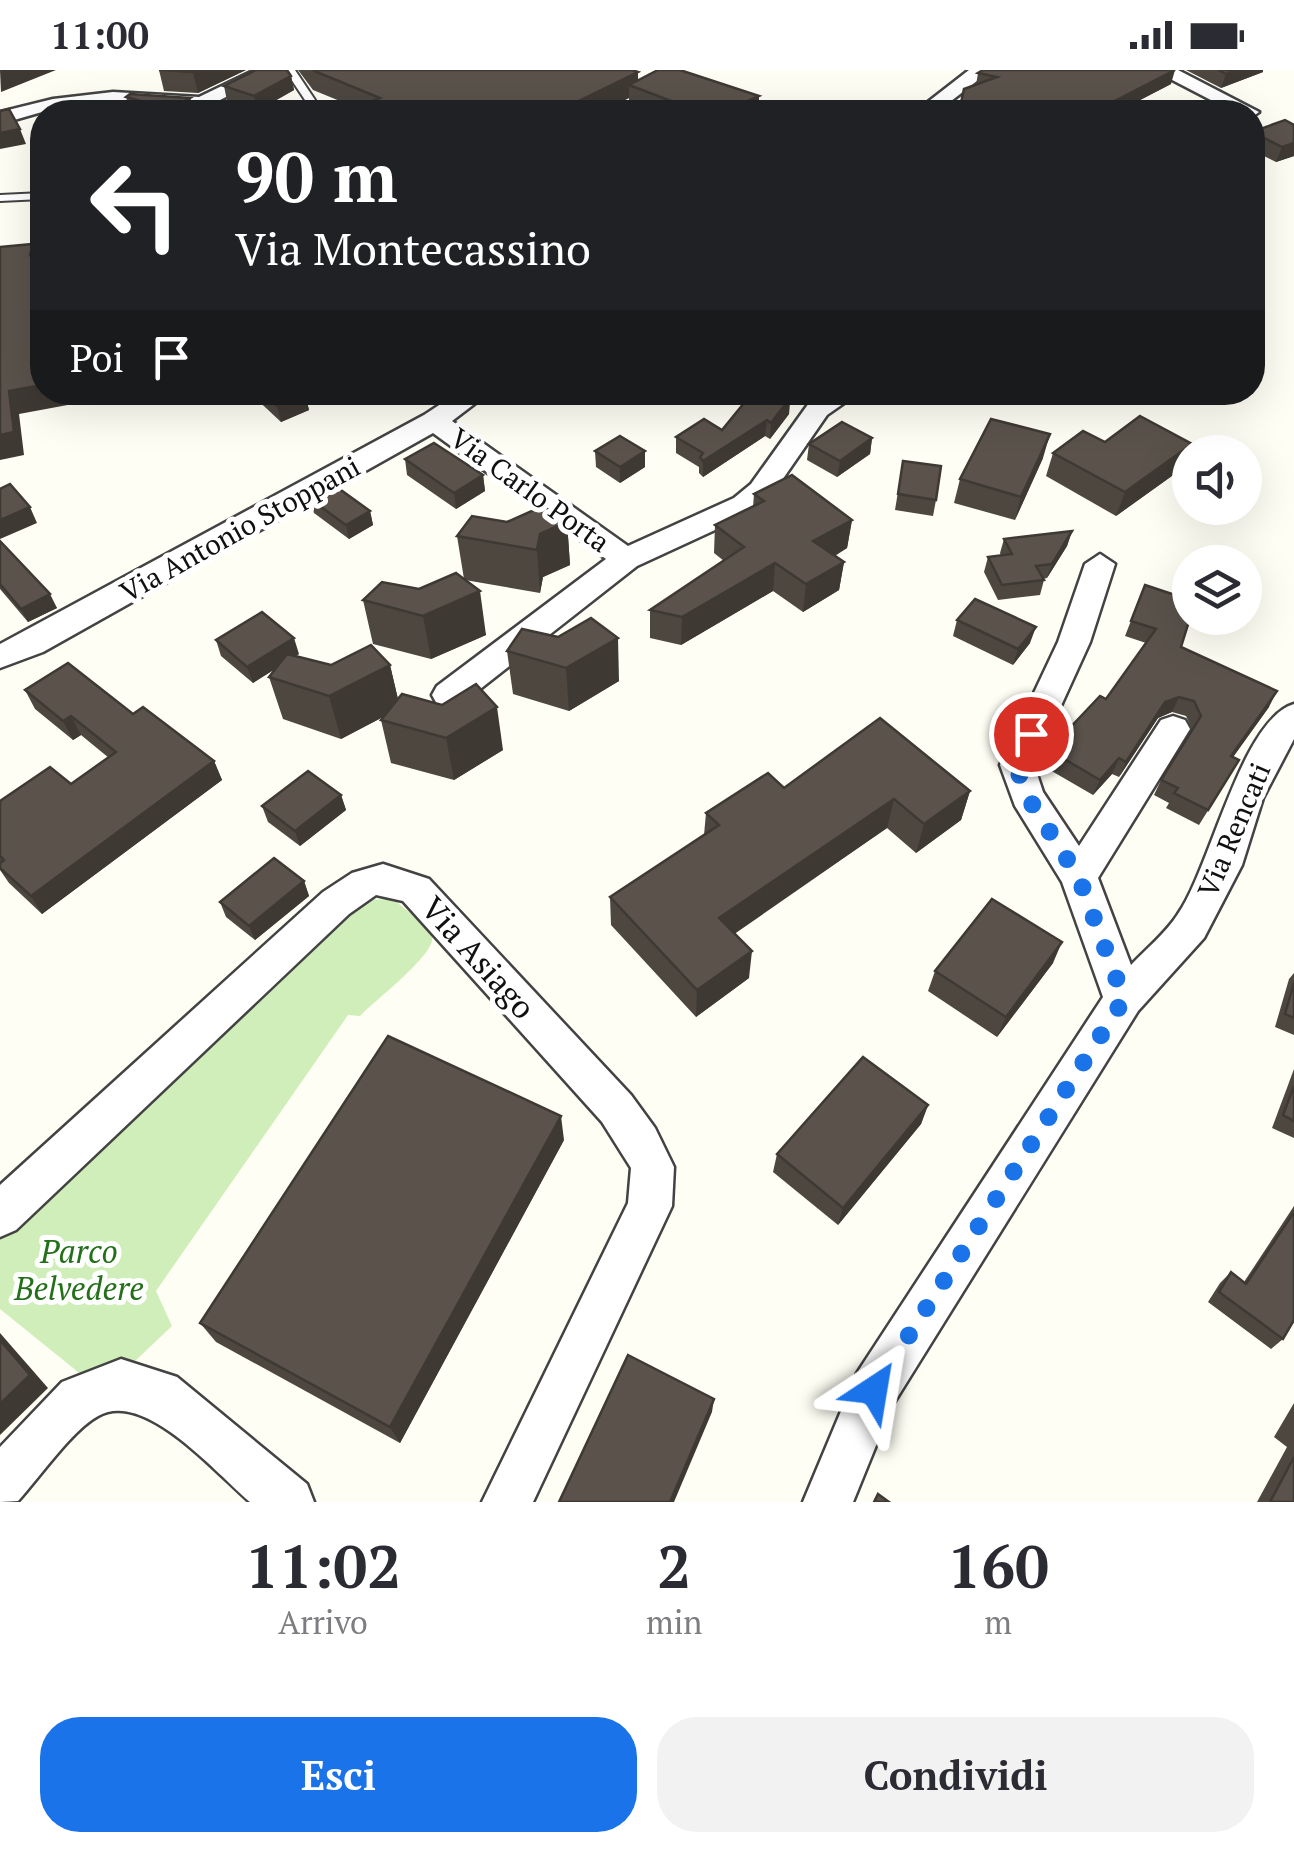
<!DOCTYPE html>
<html lang="it">
<head>
<meta charset="utf-8">
<style>
  :root { --surface:#fff; --page:#f2f2f3; --text:#2b2b33; --muted:#7c7c81; --accent:#1a73e8 }
  body { margin:0; font-family:"PT Serif",serif; background:var(--page); color:var(--text); height:100vh; display:flex; flex-direction:column; font-size:38px; white-space:nowrap }
  * { box-sizing:border-box; margin:0 }
  p { font-size:32px; color:var(--muted) }
  .icon { flex:none; width:55px; height:55px; fill:none; stroke:currentColor; stroke-width:2; stroke-linecap:round; stroke-linejoin:round }
  .map { position:relative; height:1432px; overflow:hidden }
  .drawer { display:flex; flex-direction:column; background:var(--surface); flex:1 }
  .drawer>* { flex:none }
  .guide { position:absolute; left:30px; top:30px; width:1235px; height:305px; border-radius:40px; box-shadow:0 10px 40px #0002; background:#202124; color:#fff; overflow:hidden }
  .controls { position:absolute; left:1172px; top:365px; display:grid; gap:20px }
  .controls a { display:grid; place-items:center; width:90px; height:90px; border-radius:50%; background:var(--surface); box-shadow:0 10px 40px #0002; font-size:50px }
  .pin { position:absolute; display:grid; place-items:center; width:85px; height:85px; color:#fff; margin:-42px; border:5px solid #fff; border-radius:50%; box-shadow:0 2px 10px #0007 }
  .me { position:absolute; width:110px; margin:-55px; rotate:33deg; stroke-linejoin:round; filter:drop-shadow(0 0 8px #0008) }
  .turn { display:flex; align-items:center; gap:35px; height:210px; padding:0 40px; font-size:45px }
  .turn .icon { width:130px; height:130px; stroke-width:2.5 }
  .turn b { display:block; font-size:70px; line-height:85px }
  .then { display:flex; align-items:center; height:95px; padding:0 40px; background:#0003; gap:20px; font-size:38px }
  .eta { display:flex; justify-content:space-evenly; align-items:center; height:170px; text-align:center }
  .eta b { font-size:60px; font-weight:800; line-height:70px }
  .primary-button { display:flex; gap:20px; margin-top:auto; padding:20px 40px }
  .primary-button a { flex:1; height:115px; border-radius:40px; background:var(--accent); color:#fff; font-size:40px; font-weight:800; line-height:115px; text-align:center }
  .primary-button a+a { background:var(--page); color:var(--text) }
  .status { display:flex; justify-content:space-between; align-items:center; height:70px; padding:0 50px; background:var(--surface); direction:ltr }
  .status svg { height:28px; fill:currentColor }
  .map>svg:first-child { display:block }
  .green { fill:#d0eeb9 }
  .lines { fill:none; stroke-linecap:round; stroke-linejoin:round }
  .lane-casing { stroke:#434343; stroke-width:4 }
  .street-casing { stroke:#434343; stroke-width:5 }
  .lane { fill:#fff; fill-rule:evenodd }
  .street { fill:#fff; fill-rule:evenodd }
  .wall { fill:#4d4740 }
  .shaded-wall { fill:#3f3934 }
  .building { fill:#5a524b; stroke:#3f3934; stroke-width:2.5 }
  .route { stroke:#1a73e8; stroke-width:18; stroke-dasharray:0 32.4 }
  .labels { text-anchor:middle; stroke-width:10; stroke-linejoin:round; paint-order:stroke }
  .street-label { font-size:28px; fill:#101010; stroke:#fff }
  .near-street-label { font-size:32px; fill:#101010; stroke:#fff }
  .near-park-label { font-size:32px; font-style:italic; fill:#246f19; stroke:#fff }
</style>
</head>
<body>
<div class="status"><b>11:00</b><svg viewBox="0 0 49 12"><path d="M0 12V9h3v3zM5 12V6h3v6zM10 12V3h3v9zM15 12V0h3v12zM26 1h20v11H26zM47 4h2v5h-2z"/></svg></div>
<div class="map">
<svg width="1294" height="1432" viewBox="0 0 1294 1432">
  <rect width="100%" height="100%" fill="#fffef4"/>
  <!-- green -->
  <path class="green" d="M393,829C403,838 428,854 432,867C436,884 374,931 360,946L348,945L156,1221L172,1256L134,1292H107L83,1306L0,1239V1165L362,830Z"/>
  <g class="lines">
    <!-- lane casing -->
    <g class="lane-casing">
      <g id="lane">
        <path d="M285,0H295L323,42H313Z"/>
        <path d="M42,123V129L0,131V125Z"/>
      </g>
    </g>
    <!-- street casing -->
    <g class="street-casing">
      <g id="street">
        <path d="M255,0H280L202,39L113,34L42,42L0,54V42L53,29L113,22L199,27Z"/>
        <path d="M969,0H991L937,42H915Z"/>
        <path d="M1153,0H1178L1259,42L1252,47V42H1234Z"/>
        <path d="M459,322H490L452,351L628,476L734,428L751,414L809,333L827,322H860L827,345L771,426L754,442L637,496L461,634L449,637L437,634L432,625L437,616L606,489L433,363L43,582L0,598V574L424,345Z"/>
        <path d="M1100,484L1115,494L1090,572L1034,695L1043,722L1079,776L1161,650L1173,646L1185,650L1190,659L1098,808L1131,895C1146,879 1166,863 1178,844C1211,797 1241,650 1294,634V669L1263,728L1242,795L1204,868L1138,941L892,1336L853,1432H803L857,1303L1103,927L1062,812L1015,736L1000,695L1058,572L1085,494Z"/>
        <path d="M383,794L429,809L631,1025L655,1058L674,1097L672,1136L533,1432H482L628,1133L631,1098L602,1052L403,831L376,825L349,844L16,1160L0,1167V1115L323,822L352,803Z"/>
        <path d="M121,1289L177,1307L307,1414L314,1432H250C215,1402 144,1319 98,1346C72,1360 39,1408 18,1431L0,1432V1377L62,1312Z"/>
      </g>
    </g>
    <!-- lane -->
    <use href="#lane" class="lane"/>
    <!-- street -->
    <use href="#street" class="street"/>
  </g>
  <!-- wall -->
  <g class="wall">
    <path d="M159,0H246L198,23L164,21Z"/>
    <path d="M298,0H632L638,2V10L759,26V35L777,42H647L629,35V28L600,42H346L357,38L313,20Z"/>
    <path d="M1186,0H1263V2L1221,18Z"/>
    <path d="M978,3L1171,14L1117,42H959L976,15Z"/>
    <path d="M291,6L294,20L257,41L227,31L224,16Z"/>
    <path d="M126,27L190,28L194,42H135L130,41Z"/>
    <path d="M1294,55V86L1276,92L1252,80V62Z"/>
    <path d="M249,322H304L309,340L281,352Z"/>
    <path d="M790,328L789,344L770,369L765,366L703,407L699,403V397L676,383V367L722,360Z"/>
    <path d="M872,368L870,384L837,407L807,390L809,374Z"/>
    <path d="M1192,374L1183,398L1116,446L1046,406L1053,383Z"/>
    <path d="M595,381H645V397L620,413L596,397Z"/>
    <path d="M1043,388L1015,450L954,433L960,409Z"/>
    <path d="M405,389L483,405L485,421L456,439L407,405Z"/>
    <path d="M903,391L936,430L933,446L895,440Z"/>
    <path d="M754,424L852,450L847,478L835,486L844,492L839,520L803,542L773,521L681,575L650,568V540L724,491L714,483L715,455L753,437Z"/>
    <path d="M310,429L370,441L373,455L349,469L314,443Z"/>
    <path d="M507,452H567L570,495L543,507L540,523L465,510L486,565L431,589L373,574L363,530L464,509L457,466Z"/>
    <path d="M1072,461L1067,476L1047,508L1043,509L1044,510L1040,525L998,530L984,502L988,487L1001,486L1000,483L1004,469Z"/>
    <path d="M0,471L57,538L28,552L0,519Z"/>
    <path d="M1145,515L1181,577L1269,637L1233,687L1230,705L1199,755L1166,738L1169,733L1154,725L1161,710L1192,659L1186,646L1172,642L1158,648L1119,707L1112,704L1093,725L1043,696L1049,680L1106,629L1146,573L1125,566Z"/>
    <path d="M957,550L1030,573L1013,595L953,566Z"/>
    <path d="M216,570L299,584L295,586L331,595H390L398,629L503,680L454,710L391,693L381,650L385,646L341,669L283,649L269,607L275,599L253,613L221,586Z"/>
    <path d="M507,581L619,611L569,641L513,624Z"/>
    <path d="M25,620L133,644L214,691L222,710L42,844L9,813L0,800V731L71,714L109,688L81,665L73,670L35,639Z"/>
    <path d="M784,718L970,721L961,750L916,783L887,758L734,863L749,908L696,947L611,855L610,827L704,765L706,743Z"/>
    <path d="M341,725L346,740L300,776L268,752L262,736Z"/>
    <path d="M304,811L309,826L255,870L226,847L220,832Z"/>
    <path d="M1053,893L997,967L928,921L935,901Z"/>
    <path d="M1294,903V965L1275,957L1289,909Z"/>
    <path d="M1294,999V1068L1272,1058Z"/>
    <path d="M928,1035L921,1054L838,1155L773,1102L777,1084Z"/>
    <path d="M564,1070L400,1373L216,1272L200,1253Z"/>
    <path d="M1294,1136V1250L1283,1269L1271,1279L1208,1232L1220,1213L1231,1202L1244,1212Z"/>
    <path d="M1294,1333V1432H1257L1287,1377L1274,1367Z"/>
  </g>
  <!-- shaded-wall -->
  <g class="shaded-wall">
    <path d="M0,0H56L1,22Z"/>
    <path d="M198,0H246L198,23L193,2Z"/>
    <path d="M1175,0L1171,14L1117,42H1102L1103,37Z"/>
    <path d="M1236,0H1263V2L1221,18L1226,4Z"/>
    <path d="M638,2V19L629,15V28L600,42H556Z"/>
    <path d="M291,6L294,20L257,41L254,26Z"/>
    <path d="M759,26L758,42L748,31Z"/>
    <path d="M190,28L194,42H172L171,39Z"/>
    <path d="M1096,35L1094,42H1078Z"/>
    <path d="M20,59L26,74L0,79V63Z"/>
    <path d="M1294,73V86L1276,92L1282,77Z"/>
    <path d="M42,315V322H72L73,334L19,344L24,385L0,390V365L9,321Z"/>
    <path d="M305,324L309,340L281,352L277,336Z"/>
    <path d="M790,328L789,344L770,369L771,353Z"/>
    <path d="M767,350L765,366L703,407V391Z"/>
    <path d="M1050,364L1043,388L1015,450L1021,427Z"/>
    <path d="M872,368L870,384L837,407L840,391Z"/>
    <path d="M1192,374L1183,398L1116,446L1125,422Z"/>
    <path d="M645,381V397L620,413V397Z"/>
    <path d="M483,405L485,421L456,439L454,423Z"/>
    <path d="M30,437L37,453L0,469V450Z"/>
    <path d="M370,441L373,455L349,469L346,455Z"/>
    <path d="M852,450L847,478L810,499L813,471Z"/>
    <path d="M567,452L570,495L543,507L540,523L537,480L540,464Z"/>
    <path d="M1072,461L1067,476L1047,508L1052,494Z"/>
    <path d="M844,492L839,520L803,542L806,514Z"/>
    <path d="M775,493L773,521L681,575L682,547Z"/>
    <path d="M480,521L486,565L431,589L423,546Z"/>
    <path d="M50,524L57,538L28,552L21,539Z"/>
    <path d="M1036,557L1030,573L1013,595L1018,579Z"/>
    <path d="M294,568L299,584L253,613L247,597Z"/>
    <path d="M618,568L619,611L569,641L566,598Z"/>
    <path d="M390,595L400,638L341,669L329,626Z"/>
    <path d="M1277,621L1269,637L1223,701L1231,686Z"/>
    <path d="M1179,627L1172,642L1158,648L1119,707L1126,692L1165,632Z"/>
    <path d="M497,637L503,680L454,710L446,668Z"/>
    <path d="M71,646L81,665L73,670L63,651Z"/>
    <path d="M1119,688L1112,704L1093,725L1100,710Z"/>
    <path d="M214,691L222,710L42,844L31,826Z"/>
    <path d="M970,721L961,750L916,783L924,754Z"/>
    <path d="M341,725L346,740L300,776L295,761Z"/>
    <path d="M894,729L887,758L717,876L719,848Z"/>
    <path d="M304,811L309,826L255,870L249,856Z"/>
    <path d="M1062,872L1053,893L997,967L1006,947Z"/>
    <path d="M752,881L749,908L696,947L697,920Z"/>
    <path d="M928,1035L921,1054L838,1155L843,1138Z"/>
    <path d="M561,1046L564,1070L400,1373L390,1357Z"/>
    <path d="M0,1263L48,1318L0,1365Z"/>
    <path d="M714,1329L712,1342L674,1432H670Z"/>
  </g>
  <!-- building -->
  <g class="building">
    <path d="M159,0H198L193,2Z"/>
    <path d="M256,0H287L291,6L254,26L224,16Z"/>
    <path d="M312,0H632L638,2L556,42H346L380,28Z"/>
    <path d="M658,0H680L759,26L748,31L777,42H700L629,15Z"/>
    <path d="M983,0H1175L1103,37L1096,35L1078,42H959L964,19L997,7L978,3Z"/>
    <path d="M1218,0H1236L1226,4Z"/>
    <path d="M130,24L190,28L171,39L126,27Z"/>
    <path d="M9,39L20,59L0,63V41Z"/>
    <path d="M1285,50L1294,55V73L1282,77L1252,62Z"/>
    <path d="M33,174L30,185L42,184V315L9,321L14,362L0,365V177Z"/>
    <path d="M262,322H304L305,324L277,336Z"/>
    <path d="M753,322H771L790,328L771,353L767,350L703,391L700,387L703,383L676,367L704,349L722,360Z"/>
    <path d="M1140,346L1192,374L1125,422L1053,383L1083,361L1105,372Z"/>
    <path d="M991,349L1050,364L1021,427L960,409Z"/>
    <path d="M842,352L872,368L840,391L809,374Z"/>
    <path d="M620,366L645,381L620,397L595,381Z"/>
    <path d="M434,373L483,405L454,423L405,389Z"/>
    <path d="M903,391L941,396L936,430L898,424Z"/>
    <path d="M792,405L852,450L813,471L844,492L806,514L775,493L682,547L650,540L744,477L715,455L764,431L754,424Z"/>
    <path d="M10,414L30,437L0,450V419Z"/>
    <path d="M334,415L370,441L346,455L310,429Z"/>
    <path d="M543,436L567,452L540,464L537,480L457,466L472,446L507,452Z"/>
    <path d="M1072,461L1052,494L1036,496L1044,510L1002,515L988,487L1012,484L1004,469Z"/>
    <path d="M0,471L50,524L21,539L0,514Z"/>
    <path d="M456,503L480,521L423,546L363,530L382,512L419,519Z"/>
    <path d="M1145,515L1190,530V548L1181,577L1277,621L1231,686L1239,690L1208,740L1174,723L1178,718L1161,710L1201,646L1194,631L1179,627L1165,632L1126,692L1119,688L1100,710L1049,680L1100,626L1106,629L1156,559L1131,551Z"/>
    <path d="M975,529L1036,557L1018,579L957,550Z"/>
    <path d="M262,542L294,568L247,597L216,570Z"/>
    <path d="M591,548L618,568L566,598L507,581L522,559L558,567Z"/>
    <path d="M371,575L390,595L329,626L269,607L287,584L331,595Z"/>
    <path d="M68,593L133,644L143,637L214,691L31,826L0,798V793L4,790L0,786V731L50,697L71,714L116,682L71,646L63,651L25,620Z"/>
    <path d="M476,614L497,637L446,668L381,650L402,624L442,635Z"/>
    <path d="M880,648L970,721L924,754L894,729L719,848L752,881L697,920L610,827L719,755L706,743L768,703L784,718Z"/>
    <path d="M308,701L341,725L295,761L262,736Z"/>
    <path d="M274,788L304,811L249,856L220,832Z"/>
    <path d="M992,829L1062,872L1006,947L935,901Z"/>
    <path d="M1294,913V948L1285,944Z"/>
    <path d="M388,966L561,1046L390,1357L200,1253Z"/>
    <path d="M863,987L928,1035L843,1138L777,1084Z"/>
    <path d="M1294,1016V1051L1283,1045Z"/>
    <path d="M1294,1142V1250L1283,1269L1219,1222L1231,1202L1246,1214Z"/>
    <path d="M0,1270L30,1305L0,1334Z"/>
    <path d="M628,1285L714,1329L670,1432H559Z"/>
    <path d="M1294,1387V1432H1270Z"/>
    <path d="M878,1424L889,1432H874Z"/>
  </g>
  <g class="lines">
    <!-- route -->
    <path class="route" d="M874,1320L1124,929L1079,808L1027,726L1016,695L1031,664"/>
  </g>
  <g class="labels">
    <!-- street labels -->
    <g class="street-label">
      <text transform="translate(530 420) rotate(36)" y="10">Via Carlo Porta</text>
      <text transform="translate(240 459) rotate(-29)" y="10">Via Antonio Stoppani</text>
      <text transform="translate(1234 760) rotate(-67)" y="10">Via Rencati</text>
    </g>
    <!-- near-street labels -->
    <g class="near-street-label">
      <text transform="translate(478 888) rotate(48)" y="11">Via Asiago</text>
    </g>
    <!-- near-park labels -->
    <g class="near-park-label">
      <text x="79" y="1193">Parco<tspan x="79" dy="37">Belvedere</tspan></text>
    </g>
  </g>
</svg>
<div class="controls">
<a><svg class="icon" aria-label="sound" viewBox="0 0 24 24"><path d="M4 9h4l5-4v14l-5-4H4zM17 9q2 3 0 6"/></svg></a>
<a><svg class="icon" aria-label="layers" viewBox="0 0 24 24"><path d="M12 4l9 5-9 5-9-5zM3 14l9 5 9-5"/></svg></a>
</div>
<div class="pin" style="left:1031px;top:664px;background:#d93025"><svg class="icon" aria-label="arrive" viewBox="0 0 24 24"><path d="M6 21V4h12l-3 4 3 4H6"/></svg></div>
<svg class="me" style="left:874px;top:1320px" viewBox="-20 -20 40 40"><path d="M0-17L14 15 0 8-14 15z" fill="#1a73e8" stroke="#fff" stroke-width="4"/></svg>
<div class="guide">
<div class="turn"><svg class="icon" aria-label="left" viewBox="0 0 24 24"><path d="M17 20v-9H6M10 6l-5 5 5 5"/></svg><div><b>90 m</b>Via Montecassino</div></div>
<div class="then">Poi<svg class="icon" aria-label="arrive" viewBox="0 0 24 24"><path d="M6 21V4h12l-3 4 3 4H6"/></svg></div>
</div>
</div>
<section class="drawer">
<div class="eta">
<div><b>11:02</b><p>Arrivo</p></div>
<div><b>2</b><p>min</p></div>
<div><b>160</b><p>m</p></div>
</div>
<div class="primary-button"><a>Esci</a><a>Condividi</a></div>
</section>
</body>
</html>
